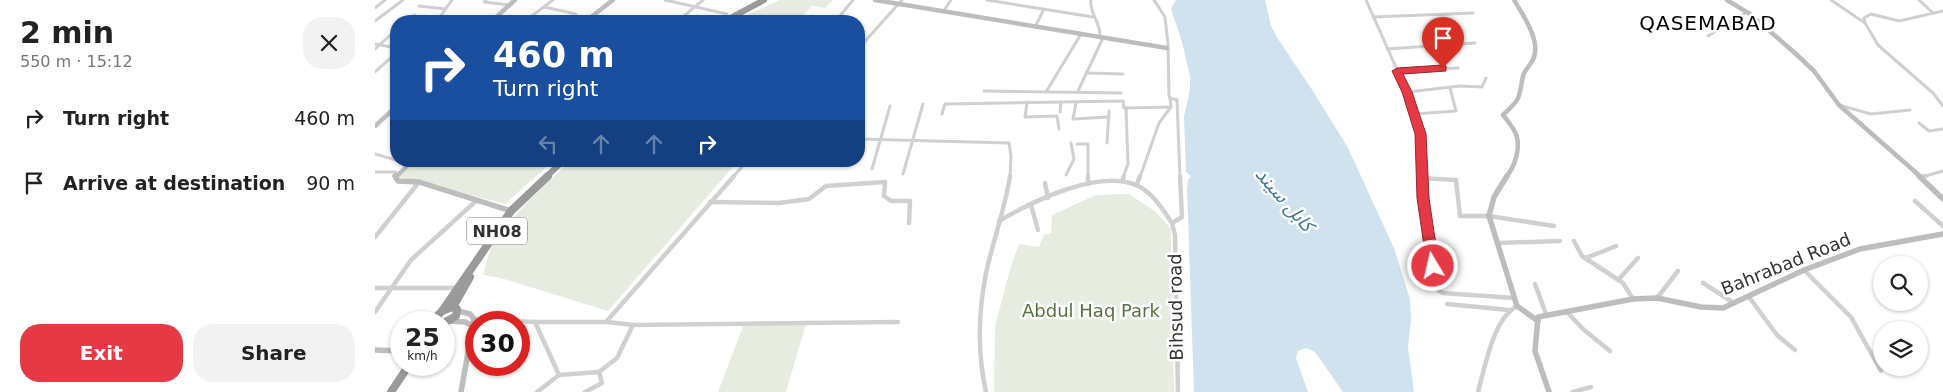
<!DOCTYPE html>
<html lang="en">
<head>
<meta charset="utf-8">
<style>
  :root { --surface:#fff; --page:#f2f2f2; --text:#222; --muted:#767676; --accent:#e63946 }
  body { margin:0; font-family:"DejaVu Sans","Noto Sans Arabic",sans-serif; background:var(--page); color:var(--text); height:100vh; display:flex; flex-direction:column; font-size:19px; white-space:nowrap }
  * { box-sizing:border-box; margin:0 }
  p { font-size:16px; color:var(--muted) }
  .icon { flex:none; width:28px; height:28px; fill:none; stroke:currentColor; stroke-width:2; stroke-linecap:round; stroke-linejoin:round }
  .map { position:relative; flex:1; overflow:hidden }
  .sheet { display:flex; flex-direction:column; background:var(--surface); width:375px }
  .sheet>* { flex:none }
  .guide { position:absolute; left:15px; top:15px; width:475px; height:152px; border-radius:20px; box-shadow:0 1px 4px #0004; background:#1a4fa0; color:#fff; overflow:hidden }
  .buttons { position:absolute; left:1498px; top:256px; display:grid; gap:10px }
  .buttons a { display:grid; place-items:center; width:55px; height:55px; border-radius:50%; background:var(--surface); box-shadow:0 1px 4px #0004; font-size:25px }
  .speed { position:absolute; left:15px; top:311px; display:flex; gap:10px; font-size:25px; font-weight:700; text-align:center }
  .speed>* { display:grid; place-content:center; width:65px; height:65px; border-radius:50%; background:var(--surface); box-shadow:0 1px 4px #0004; line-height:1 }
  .speed small { font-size:12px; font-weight:400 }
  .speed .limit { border:8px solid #d22; background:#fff; color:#111 }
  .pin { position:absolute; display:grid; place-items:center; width:42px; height:42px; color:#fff; margin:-51px -21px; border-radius:50% 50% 50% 0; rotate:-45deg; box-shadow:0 0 5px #0007 }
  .pin .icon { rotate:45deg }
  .me { position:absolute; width:55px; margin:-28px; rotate:351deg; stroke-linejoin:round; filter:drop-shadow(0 0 4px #0008) }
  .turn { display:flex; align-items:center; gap:18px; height:105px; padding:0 20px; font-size:22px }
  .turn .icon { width:65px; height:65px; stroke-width:2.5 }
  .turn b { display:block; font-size:35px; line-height:42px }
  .lanes { display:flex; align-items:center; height:48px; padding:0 20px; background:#0003; justify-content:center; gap:25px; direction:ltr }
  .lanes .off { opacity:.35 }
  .round { display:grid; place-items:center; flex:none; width:52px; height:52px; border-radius:20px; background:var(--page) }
  .head { display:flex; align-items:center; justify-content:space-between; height:85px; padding:0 20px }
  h1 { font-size:30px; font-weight:700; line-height:38px }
  .cta { display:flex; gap:10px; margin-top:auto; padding:10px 20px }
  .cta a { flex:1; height:58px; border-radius:20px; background:var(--accent); color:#fff; font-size:20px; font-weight:700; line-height:58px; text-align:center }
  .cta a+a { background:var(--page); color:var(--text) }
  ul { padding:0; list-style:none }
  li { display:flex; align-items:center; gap:15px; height:65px; padding:0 20px }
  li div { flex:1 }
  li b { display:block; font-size:19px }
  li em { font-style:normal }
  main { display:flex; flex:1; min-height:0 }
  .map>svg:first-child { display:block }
  .green { fill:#e6ecdf }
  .water { fill:#cfe2ee }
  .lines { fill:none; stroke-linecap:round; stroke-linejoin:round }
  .street-far1 { stroke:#d0d0d0; stroke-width:3 }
  .street { stroke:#d0d0d0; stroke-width:4.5 }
  .secondary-far1 { stroke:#bdbdbd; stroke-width:4.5 }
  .secondary { stroke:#bdbdbd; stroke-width:5.5 }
  .highway-far1 { stroke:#9a9a9a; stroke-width:6 }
  .highway { stroke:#9a9a9a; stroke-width:8 }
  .route { fill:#e63946; stroke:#96252e }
  .labels { text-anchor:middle; stroke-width:5; stroke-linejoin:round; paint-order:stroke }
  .shield { fill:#fff; stroke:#707070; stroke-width:1 }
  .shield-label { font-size:16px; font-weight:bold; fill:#333 }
  .street-label { font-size:18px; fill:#333; stroke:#fff }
  .park-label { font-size:18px; fill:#56703f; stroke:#fff }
  .water-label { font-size:19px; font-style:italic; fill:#3f7597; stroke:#fff }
  .quarter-label { font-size:20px; letter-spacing:1px; fill:#000; stroke:#fff }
</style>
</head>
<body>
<main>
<section class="sheet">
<div class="head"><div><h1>2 min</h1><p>550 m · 15:12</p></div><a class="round"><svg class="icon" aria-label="close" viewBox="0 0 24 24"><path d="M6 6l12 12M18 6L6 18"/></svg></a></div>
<ul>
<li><svg class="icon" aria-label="right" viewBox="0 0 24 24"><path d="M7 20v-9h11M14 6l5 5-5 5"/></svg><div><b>Turn right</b></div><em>460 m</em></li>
<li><svg class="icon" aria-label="arrive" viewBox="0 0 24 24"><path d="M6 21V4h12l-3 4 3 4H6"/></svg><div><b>Arrive at destination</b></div><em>90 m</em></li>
</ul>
<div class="cta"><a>Exit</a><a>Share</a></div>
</section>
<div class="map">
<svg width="1568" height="392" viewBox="0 0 1568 392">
  <rect width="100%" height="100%" fill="#fff"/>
  <!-- green -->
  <g class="green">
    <path d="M405,0H458L450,8L437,6L423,21H358Z"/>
    <path d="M39,161H178L130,204L21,176Z"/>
    <path d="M195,161H363L233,311L126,278L108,275C111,265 113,254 118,245C138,213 168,187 195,161Z"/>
    <path d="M754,194L781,212L796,229L799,392H619L620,326L636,266L644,244L664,247L669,234H676L677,215L721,195Z"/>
    <path d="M431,324L411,392H343L368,326Z"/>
  </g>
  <!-- water -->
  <path class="water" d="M801,0H890L896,26L903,39L938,91L973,148L1019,248L1035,299L1036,319L1033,347L1039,392H968L940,352L931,348L923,351L921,358L933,392H819L812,189L813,180L816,176L811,172L809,116L815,90V77L807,42L796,9Z"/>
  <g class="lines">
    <!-- street-far1 -->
    <g class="street-far1">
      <path d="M111,0L109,2L135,5"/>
      <path d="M290,0L352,14"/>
      <path d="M612,0L718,17"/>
      <path d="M716,0C714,14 726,22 725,37"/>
      <path d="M779,0L790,17L793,44L794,95L795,98L802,100L805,177"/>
      <path d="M991,0L1032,92L1045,133L1047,177"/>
      <path d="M1456,0L1490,23L1489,18L1496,14L1524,21L1568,11"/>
      <path d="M1544,0L1558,13"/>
      <path d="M44,6L70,9"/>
      <path d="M169,7L201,14"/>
      <path d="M0,8L10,0"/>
      <path d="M568,12L576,0"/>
      <path d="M464,17L478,0"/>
      <path d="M998,17L1098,13"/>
      <path d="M0,21L28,0"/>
      <path d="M32,21L40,15"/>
      <path d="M62,21L77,0"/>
      <path d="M150,21L178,0"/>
      <path d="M303,21L328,0"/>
      <path d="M1490,23L1503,45L1558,93L1568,106"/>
      <path d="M660,27L669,9"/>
      <path d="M1333,36L1372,12"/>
      <path d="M0,44L21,48"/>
      <path d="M484,48L527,0"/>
      <path d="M0,49L21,30"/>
      <path d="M1012,49L1100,43"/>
      <path d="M1022,71L1083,68"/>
      <path d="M0,72L21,53"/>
      <path d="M711,73L748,74"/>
      <path d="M609,91L746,93"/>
      <path d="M703,91L728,38"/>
      <path d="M671,92L706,34"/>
      <path d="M1032,92L1085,86L1107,87L1111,78"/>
      <path d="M652,102L650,117L682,116L684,129"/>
      <path d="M701,103L698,119L734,117"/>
      <path d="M1464,105L1496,114L1535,110"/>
      <path d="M685,112L686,102"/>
      <path d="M567,114L570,104L748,101L749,108H751"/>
      <path d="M1039,114L1081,111L1075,88"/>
      <path d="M18,115L21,113"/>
      <path d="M1544,123L1554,131L1568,129"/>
      <path d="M484,139L634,143L636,156L635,177"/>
      <path d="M732,143L734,111"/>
      <path d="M702,144H713V177"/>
      <path d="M0,154L21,160"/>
      <path d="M26,161L34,163"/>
      <path d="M497,169L515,106"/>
      <path d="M0,172H21L20,176"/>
      <path d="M528,174L548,104"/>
      <path d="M691,175L699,159L696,143"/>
      <path d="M358,177L372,161"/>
      <path d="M748,177L753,164L751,108L796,107"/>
      <path d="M765,177L784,123L796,107L795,98"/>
      <path d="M1547,177L1568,171"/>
    </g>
    <!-- street -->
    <g class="street">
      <path d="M713,176V184"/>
      <path d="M1047,176L1048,198L1063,290L1068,293L1139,298"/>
      <path d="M1547,177L1551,176"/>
      <path d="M1046,178L1081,180L1085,216H1114L1179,226"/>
      <path d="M747,181L749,176"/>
      <path d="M670,183L673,198"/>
      <path d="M762,184L765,176"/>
      <path d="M1540,201L1568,226"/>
      <path d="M335,202L404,203L434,199L451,186L510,182L509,196L516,201H535L534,223"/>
      <path d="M656,205L663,230"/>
      <path d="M624,221C658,201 725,168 763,186C778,193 788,210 797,223L807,217L805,176"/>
      <path d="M797,223L800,235L803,392"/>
      <path d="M0,237L44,182"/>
      <path d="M1199,241L1207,256L1248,283L1258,299"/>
      <path d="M1122,243L1185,241"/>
      <path d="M1211,258L1241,246"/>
      <path d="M1429,270L1476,317L1506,371"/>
      <path d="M1243,280L1263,258"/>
      <path d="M1328,283L1359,303"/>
      <path d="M1160,284L1171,314"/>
      <path d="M0,288H82"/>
      <path d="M1374,297L1402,335L1420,350"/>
      <path d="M1282,298L1303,271"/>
      <path d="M1072,304L1134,310"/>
      <path d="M0,312L36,260L101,201"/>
      <path d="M1192,312L1208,329L1235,351"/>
      <path d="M99,319L160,322H231L359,176"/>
      <path d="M160,322L184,375L224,372"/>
      <path d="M258,325L523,322"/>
      <path d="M162,392L184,375"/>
      <path d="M210,392L227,383L224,372L242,358L258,325L232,322"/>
      <path d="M611,392C602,352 603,314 611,273C618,241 630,209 635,176"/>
      <path d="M1103,392C1110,367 1118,319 1142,306"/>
      <path d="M1198,392L1216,387"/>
    </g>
    <!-- secondary-far1 -->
    <g class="secondary-far1">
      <path d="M500,0L792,48"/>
      <path d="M1352,0L1375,14L1421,54L1439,71L1464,105L1546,177"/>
      <path d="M117,21L140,0"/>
      <path d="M211,21L238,0"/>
      <path d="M0,126L21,107"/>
      <path d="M21,177L37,161"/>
      <path d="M1131,177C1140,167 1147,145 1140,132C1137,126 1132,120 1128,115C1147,97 1143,100 1148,76C1150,68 1159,63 1160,53C1163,37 1147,13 1139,0"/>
    </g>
    <!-- secondary -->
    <g class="secondary">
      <path d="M20,176L23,181L44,182L136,211"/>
      <path d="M1132,176L1119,197L1114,216L1142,306L1163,321"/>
      <path d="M1544,176L1568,199"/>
      <path d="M83,311L95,314L99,319L86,392"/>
      <path d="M74,321L90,322L98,326"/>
      <path d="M0,350L26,351"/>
      <path d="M1174,392L1160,351L1163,317L1258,299L1282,298L1326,307L1348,308L1429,270L1485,249L1568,234"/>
    </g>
    <!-- highway-far1 -->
    <g class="highway-far1">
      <path d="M350,21L389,0"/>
      <path d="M171,177L188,161"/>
    </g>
    <!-- highway -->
    <g class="highway">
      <path d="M78,307L95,277"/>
      <path d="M67,311L136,211L173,176"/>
      <path d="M64,322L62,316L67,311L78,307L82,309L81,316L69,323"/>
      <path d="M16,392L34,365"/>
    </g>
  </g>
  <!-- route -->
  <path class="route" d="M1068,65L1071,66V71L1028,74L1037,92L1051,134L1054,198L1064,266L1062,270H1054L1052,266L1042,198L1040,134L1027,92L1017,71L1022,68Z"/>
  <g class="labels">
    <!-- shield labels -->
    <rect class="shield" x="92" y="217.5" width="60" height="27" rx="4"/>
    <g class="shield-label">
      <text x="122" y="237">NH08</text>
    </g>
    <!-- street labels -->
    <g class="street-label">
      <text transform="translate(1411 264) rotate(-22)" y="6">Bahrabad Road</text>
      <text transform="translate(801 307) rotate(-91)" y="6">Bihsud road</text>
    </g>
    <!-- park labels -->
    <g class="park-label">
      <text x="716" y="317">Abdul Haq Park</text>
    </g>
    <!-- water labels -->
    <g class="water-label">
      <text transform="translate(910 199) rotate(49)" y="7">کابل سيند</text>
    </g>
    <!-- quarter labels -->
    <g class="quarter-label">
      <text x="1333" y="30">QASEMABAD</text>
    </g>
  </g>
</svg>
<div class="buttons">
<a><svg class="icon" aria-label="search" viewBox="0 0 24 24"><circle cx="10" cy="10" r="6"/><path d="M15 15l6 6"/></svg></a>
<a><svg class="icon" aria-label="layers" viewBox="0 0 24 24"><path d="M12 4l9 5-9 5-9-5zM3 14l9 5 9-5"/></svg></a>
</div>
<div class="speed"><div>25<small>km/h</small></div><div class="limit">30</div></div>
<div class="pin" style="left:1068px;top:68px;background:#d93025"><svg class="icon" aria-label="arrive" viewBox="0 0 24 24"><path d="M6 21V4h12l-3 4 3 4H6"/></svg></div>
<svg class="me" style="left:1058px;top:266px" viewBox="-20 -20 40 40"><circle r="17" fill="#e63946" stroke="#fff" stroke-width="3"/><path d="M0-11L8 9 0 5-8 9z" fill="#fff"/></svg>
<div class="guide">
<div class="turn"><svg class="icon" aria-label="right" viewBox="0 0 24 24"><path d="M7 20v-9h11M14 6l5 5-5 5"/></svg><div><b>460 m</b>Turn right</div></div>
<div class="lanes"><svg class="icon off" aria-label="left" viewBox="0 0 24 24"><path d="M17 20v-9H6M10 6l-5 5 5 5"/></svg><svg class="icon off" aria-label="ahead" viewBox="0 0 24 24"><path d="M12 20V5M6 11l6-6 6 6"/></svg><svg class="icon off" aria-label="ahead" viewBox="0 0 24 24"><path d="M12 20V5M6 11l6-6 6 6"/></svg><svg class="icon" aria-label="right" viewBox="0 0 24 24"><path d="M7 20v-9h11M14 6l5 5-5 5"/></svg></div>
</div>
</div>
</main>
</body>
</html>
